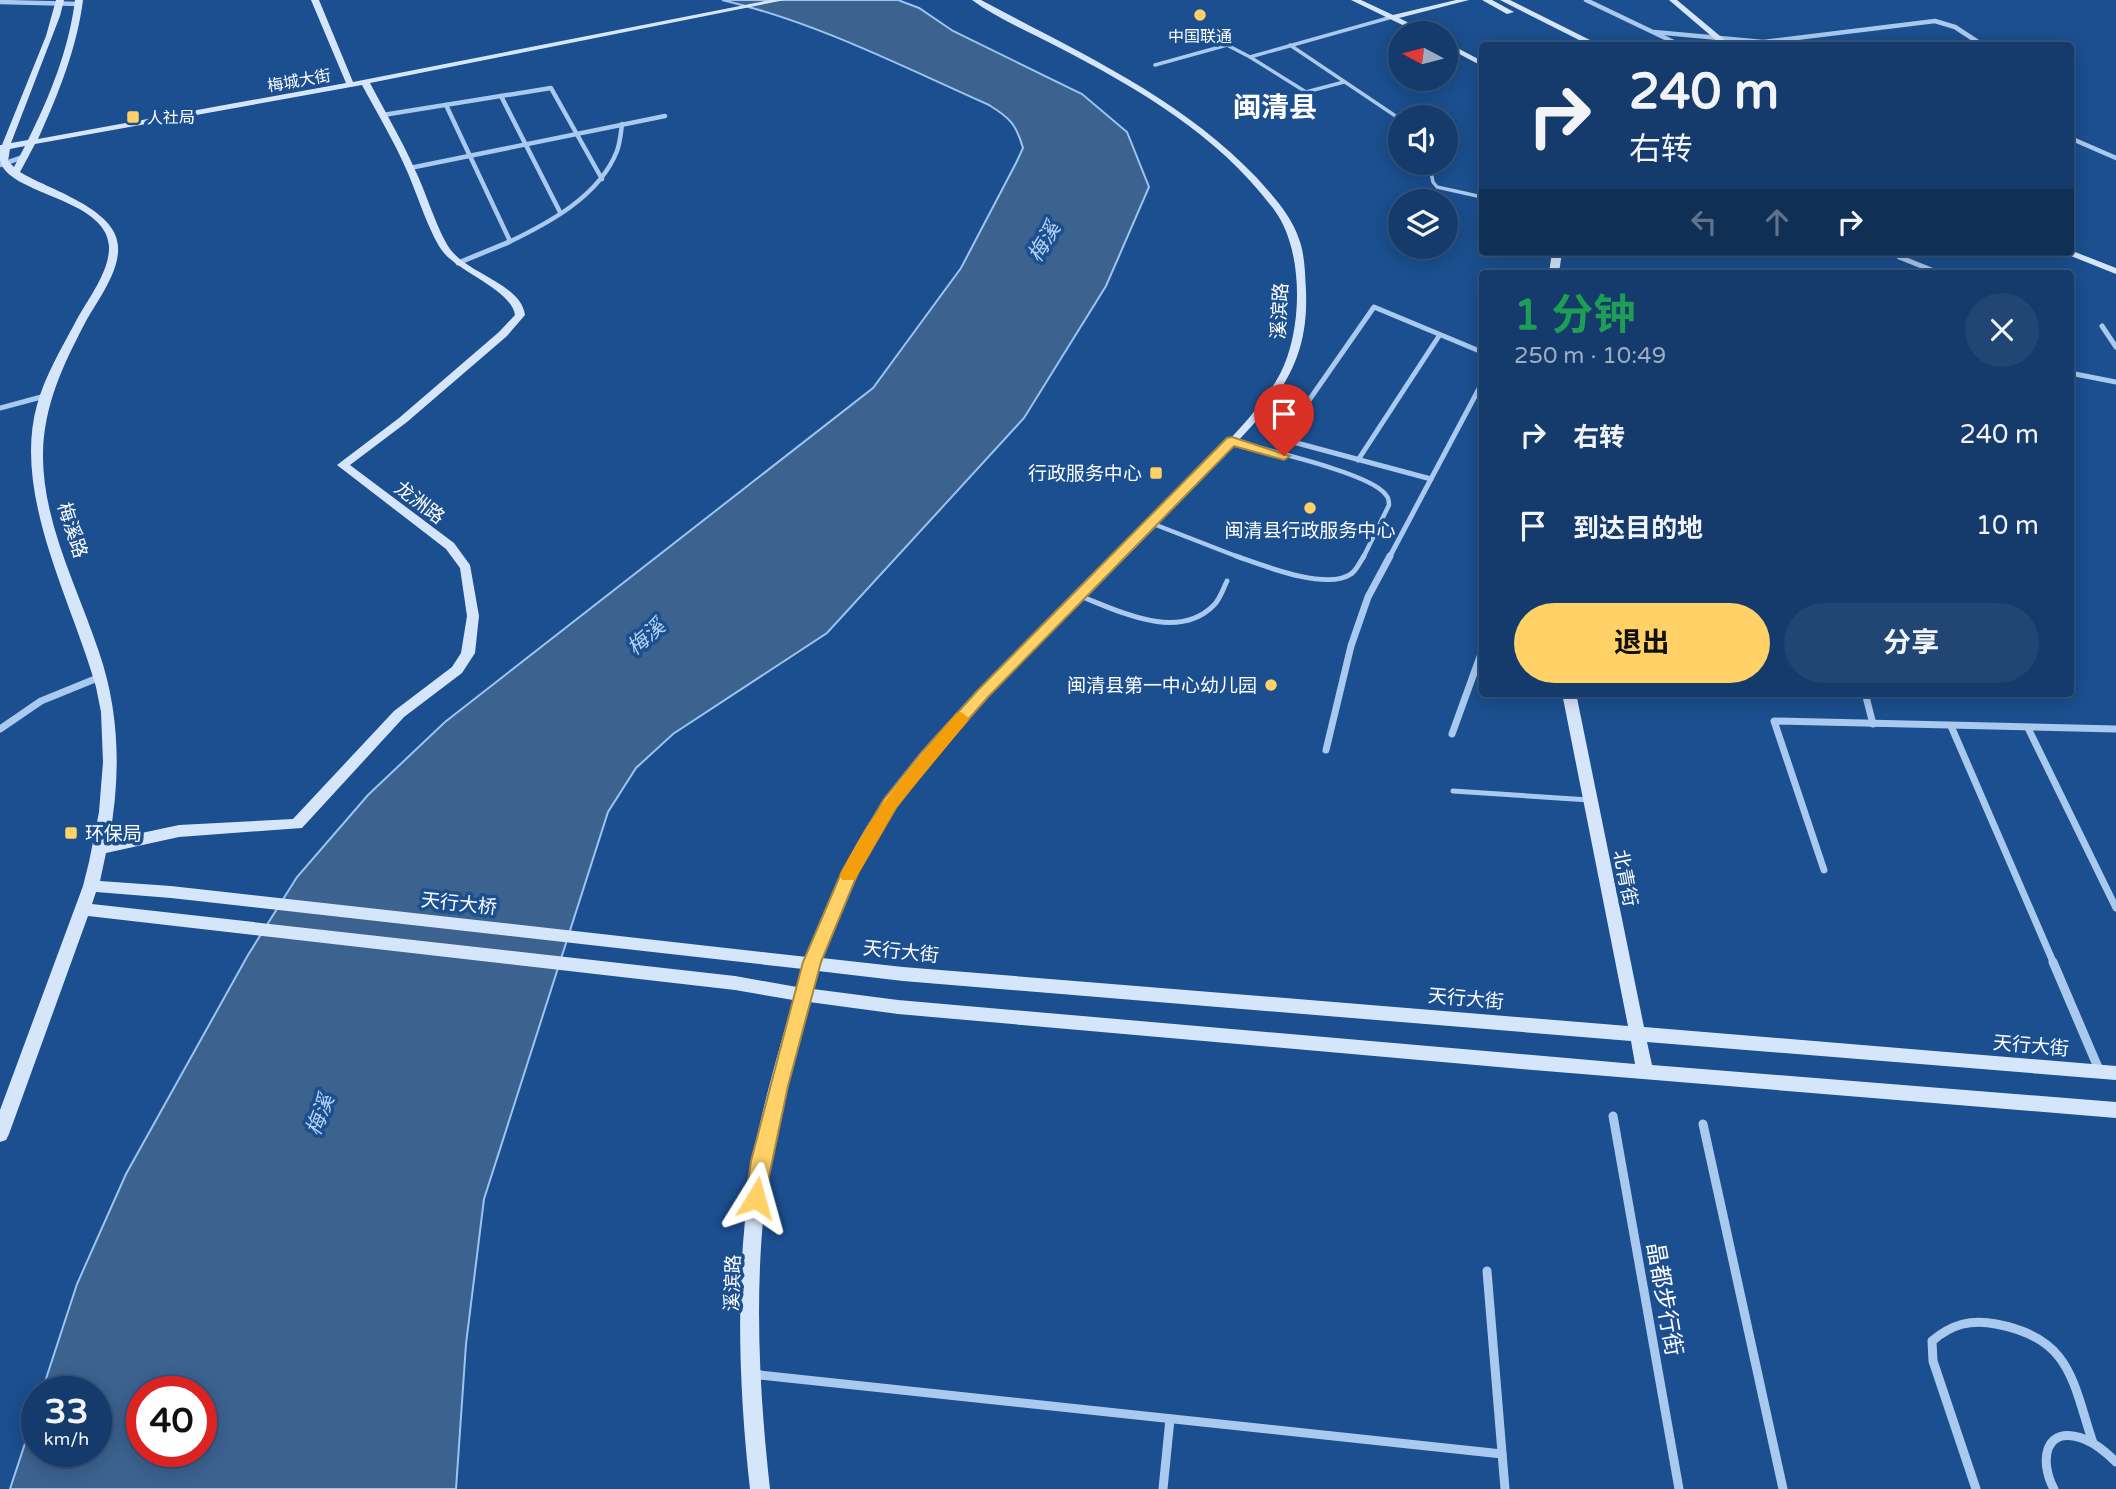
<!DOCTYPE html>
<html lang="zh">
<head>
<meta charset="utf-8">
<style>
  :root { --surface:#143b6b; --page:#214673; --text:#f1f3f6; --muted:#9dadc1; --line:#33557e; --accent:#ffd166 }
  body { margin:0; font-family:"Varela Round","Noto Sans SC",sans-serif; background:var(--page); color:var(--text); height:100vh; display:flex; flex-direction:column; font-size:26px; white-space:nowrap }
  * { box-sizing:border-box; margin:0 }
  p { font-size:23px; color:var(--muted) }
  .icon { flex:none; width:38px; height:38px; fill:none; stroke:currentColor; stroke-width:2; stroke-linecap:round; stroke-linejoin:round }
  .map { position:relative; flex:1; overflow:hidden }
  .drawer { position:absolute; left:1479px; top:270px; width:595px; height:427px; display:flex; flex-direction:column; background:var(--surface); border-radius:7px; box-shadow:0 4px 18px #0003,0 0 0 2px var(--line) }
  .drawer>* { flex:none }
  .banner { position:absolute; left:1479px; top:42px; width:595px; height:214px; border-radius:7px; box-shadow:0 4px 18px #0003,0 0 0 2px var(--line); background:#143b6b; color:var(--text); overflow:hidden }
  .needle { width:46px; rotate:277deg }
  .tools { position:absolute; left:1388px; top:21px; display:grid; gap:14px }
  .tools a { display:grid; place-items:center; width:70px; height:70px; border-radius:50%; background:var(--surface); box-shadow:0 4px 18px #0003,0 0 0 2px var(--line); font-size:35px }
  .speed { position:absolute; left:21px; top:1376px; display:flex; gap:14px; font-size:35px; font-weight:700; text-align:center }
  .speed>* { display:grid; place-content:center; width:91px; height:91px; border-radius:50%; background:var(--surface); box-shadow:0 4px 18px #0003,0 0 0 2px var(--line); line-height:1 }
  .speed small { font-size:18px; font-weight:400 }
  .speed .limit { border:10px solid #d22; background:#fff; color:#111 }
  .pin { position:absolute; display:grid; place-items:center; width:60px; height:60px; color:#fff; margin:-72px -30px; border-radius:50% 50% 50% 0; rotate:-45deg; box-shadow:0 0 7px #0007 }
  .pin .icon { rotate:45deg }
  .me { position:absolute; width:77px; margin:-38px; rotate:8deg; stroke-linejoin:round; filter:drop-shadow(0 0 5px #0008) }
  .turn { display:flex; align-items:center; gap:24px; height:147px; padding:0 35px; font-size:32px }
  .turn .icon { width:91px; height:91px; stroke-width:2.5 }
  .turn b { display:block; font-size:49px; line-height:60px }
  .lanes { display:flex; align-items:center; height:66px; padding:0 35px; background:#0003; justify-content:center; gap:35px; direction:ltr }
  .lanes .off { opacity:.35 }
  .round { display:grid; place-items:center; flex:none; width:74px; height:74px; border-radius:37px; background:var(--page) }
  .summary { display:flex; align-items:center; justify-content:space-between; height:119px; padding:0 35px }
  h1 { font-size:42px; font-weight:700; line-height:52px; color:#1e9e55 }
  .cta { display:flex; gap:14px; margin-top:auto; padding:14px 35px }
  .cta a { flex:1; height:80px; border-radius:42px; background:var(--accent); color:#111; font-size:28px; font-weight:700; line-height:80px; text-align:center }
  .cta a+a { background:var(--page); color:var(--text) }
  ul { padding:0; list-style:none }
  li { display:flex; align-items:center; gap:21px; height:91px; padding:0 35px }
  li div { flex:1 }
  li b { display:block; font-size:26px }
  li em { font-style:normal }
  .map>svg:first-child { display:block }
  .water { fill:#3c6290; stroke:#9cc4f0; stroke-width:2; fill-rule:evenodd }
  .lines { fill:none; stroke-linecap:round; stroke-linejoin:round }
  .lane-far2 { stroke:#a9c9ee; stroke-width:3.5 }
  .lane-far1 { stroke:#a9c9ee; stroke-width:4.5 }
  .lane { stroke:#a9c9ee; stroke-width:5 }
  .street-far3 { stroke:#a9c9ee; stroke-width:4.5 }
  .street-far2 { stroke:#a9c9ee; stroke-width:5 }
  .street-far1 { stroke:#a9c9ee; stroke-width:7 }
  .street { stroke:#a9c9ee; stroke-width:9 }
  .secondary { fill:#d6e6fa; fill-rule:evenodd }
  .route { fill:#ffd166; stroke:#a68842; stroke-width:2 }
  .slow { fill:#f59e0b }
  .poi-dot { fill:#ffd166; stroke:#1b4f8f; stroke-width:2.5 }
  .labels { text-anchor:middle; stroke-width:7; stroke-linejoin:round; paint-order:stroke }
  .far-poi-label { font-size:16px; fill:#fff; stroke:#1b4f8f }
  .far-street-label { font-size:16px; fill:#fff; stroke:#1b4f8f }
  .street-label { font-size:19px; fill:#fff; stroke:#1b4f8f }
  .poi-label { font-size:19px; fill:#fff; stroke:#1b4f8f; text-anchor:end }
  .water-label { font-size:21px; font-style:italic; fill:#b5d3f5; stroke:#1b4f8f }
  .near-street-label { font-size:23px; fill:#fff; stroke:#1b4f8f }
  .far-town-label { font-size:28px; font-weight:bold; fill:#fff; stroke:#1b4f8f }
</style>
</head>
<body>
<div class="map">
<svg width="2116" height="1489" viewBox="0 0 2116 1489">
  <rect width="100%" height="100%" fill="#1b4f8f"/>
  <!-- water -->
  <path class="water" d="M722,0H898L919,8L953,31L1082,94L1127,132L1149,187L1106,286L1024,418L827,633L673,734L636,768L608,812L484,1199L466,1344L456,1489H10L37,1407V1451H96V1391H42L77,1284L126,1174L248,955L297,877L368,795L445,722L873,388L961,268L1016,163L1023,148C1016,124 1010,118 989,105C901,66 816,22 722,0ZM142,1391H201V1451H142Z"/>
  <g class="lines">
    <!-- lane-far2 -->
    <g class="lane-far2">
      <path d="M1290,45L1400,119"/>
      <path d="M1250,57L1306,92L1344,82"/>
      <path d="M1155,65L1227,45L1250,57L1392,17"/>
      <path d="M1429,163L1433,182L1437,187L1482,197"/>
    </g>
    <!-- lane-far1 -->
    <g class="lane-far1">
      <path d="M1232,441C1261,449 1372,473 1386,495C1389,498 1389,501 1389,505L1363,558"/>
      <path d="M1151,523L1241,558"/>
    </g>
    <!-- lane -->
    <g class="lane">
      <path d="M1236,556C1262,565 1326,591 1351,574C1356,571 1360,562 1364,556"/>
      <path d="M1080,596C1119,611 1178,642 1214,605C1220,599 1223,589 1227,581"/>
      <path d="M1453,791L1589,800"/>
    </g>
    <!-- street-far3 -->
    <g class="street-far3">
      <path d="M1586,0L1682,46"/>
      <path d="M0,2L79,4"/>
      <path d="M1654,32L1763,42L1935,21L1955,27L1984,46"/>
      <path d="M501,96L560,212"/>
      <path d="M446,105L510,241"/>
      <path d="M383,115L551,88L602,179"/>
      <path d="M2070,138L2116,158"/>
      <path d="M0,165L26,156"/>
      <path d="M410,168L665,116"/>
      <path d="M505,244C547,224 599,197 617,151C620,143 621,133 622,124"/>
    </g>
    <!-- street-far2 -->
    <g class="street-far2">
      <path d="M1906,252L1899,257L1939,273"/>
      <path d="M458,263L509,242"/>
      <path d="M2102,326L2116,347"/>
      <path d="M2070,373L2116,382"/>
      <path d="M0,408L45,396"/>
      <path d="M1358,460L1439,336"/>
      <path d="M1431,479L1282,439L1374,307L1482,352"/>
      <path d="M1389,558L1482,383"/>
    </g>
    <!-- street-far1 -->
    <g class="street-far1">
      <path d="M1865,693L1873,724"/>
      <path d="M1951,726L2054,964"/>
      <path d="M2028,728L2116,908"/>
      <path d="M0,729L41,701L100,677"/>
      <path d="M1452,734L1482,651"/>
      <path d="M1326,750L1351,646L1368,597L1390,556"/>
      <path d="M1824,870L1774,721L2116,729"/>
    </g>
    <!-- street -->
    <g class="street">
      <path d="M2053,962L2100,1072"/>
      <path d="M1613,1116L1679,1489"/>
      <path d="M1703,1124L1783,1489"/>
      <path d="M1487,1271L1505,1489"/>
      <path d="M751,1374L1502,1454"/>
      <path d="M1163,1489L1170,1419"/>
      <path d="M1976,1489L1933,1361L1932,1341C1952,1324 1971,1319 1996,1324C2071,1338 2072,1380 2093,1443"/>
      <path d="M2054,1489C2039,1461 2044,1424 2084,1439C2097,1444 2107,1453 2116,1462"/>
    </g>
    <!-- secondary -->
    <g class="secondary">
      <path d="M56,0H64L60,16L11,143L28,140C50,96 69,49 75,0H83C77,48 58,95 38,139L346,83L311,0H319L353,82L770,0H785L370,83C385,112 402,140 415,170C426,192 437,230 450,249C468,274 521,284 525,315L507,336L407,422L350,465L454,543L470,565L479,616L475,653L462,673L404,717L302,828L179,837L106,853L100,881L171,886L807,957C823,911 842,867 867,826C904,765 956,713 1006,662C1057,611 1108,561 1159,510C1196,472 1256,420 1280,374C1303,330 1304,251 1275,211C1220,136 1139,89 1058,47C1030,32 998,19 972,0H981C1078,52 1180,97 1257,178C1273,196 1291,215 1299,239C1305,255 1305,274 1306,291C1308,344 1293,377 1260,417C1200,483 1137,546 1075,609C1006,678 931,748 879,832C855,872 837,915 822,958L903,967L1628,1026L1562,693H1576L1644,1027L2116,1066V1080L1647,1042L1652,1065L2116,1102V1118L1521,1069L898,1014L809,1002C795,1055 779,1109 770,1163C753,1272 758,1381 770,1489H750C738,1381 735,1273 752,1165C761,1109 778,1054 793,1000L735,990L88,916L9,1134L6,1140L0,1142V1110L83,886L89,862L99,812L103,762L101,712L96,687C72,601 12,495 37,405C45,376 61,349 75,323C87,300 110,272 109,246C106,198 9,195 0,161C0,156 0,150 0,145H2L46,36ZM362,85C377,113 394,141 407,171C416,191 431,238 444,253C460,272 512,291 515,315L499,332L399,418L337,465L446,549L460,568L467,616L461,653L452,667L394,711L293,819L179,825L109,840C121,777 120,713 99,652C78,588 42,522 43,453C44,405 63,365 85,323C97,301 120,272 118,246C116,208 47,189 20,172L35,144ZM25,146L14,167L8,161L10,149ZM96,892L171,898L803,969L797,987L735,976L92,904ZM818,971L903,981L1631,1041L1635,1064L898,1000L813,989Z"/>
      <path d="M1351,0H1361L1393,15L1456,0H1469L1399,18L1429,33H1419Z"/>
      <path d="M1482,0H1492L1514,12L1507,14Z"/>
      <path d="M1500,0H1510L1602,46H1591Z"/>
      <path d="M1669,0H1677L1732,46H1723Z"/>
      <path d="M1446,42L1482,61V66L1446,47Z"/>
      <path d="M2070,250L2116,268V274L2061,252Z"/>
      <path d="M1552,252H1562L1559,273H1549Z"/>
    </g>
  </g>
  <!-- route -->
  <path class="route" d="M1232,437L1290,456L1284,460L1234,446L988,697L932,761L896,808L858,873L821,962L788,1086L763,1205L756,1208L749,1205L746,1198L751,1161L803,962L842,871L884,799L921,753L978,690L1227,438Z"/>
  <!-- slow -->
  <path class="slow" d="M961,712L969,718L967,722L896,808L855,880H842L840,875C871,812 911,767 956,714Z"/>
  <!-- markers -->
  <g class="poi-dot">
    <circle cx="1200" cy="15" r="7"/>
    <rect x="126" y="110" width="14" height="14" rx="3.5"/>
    <rect x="1149" y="466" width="14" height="14" rx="3.5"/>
    <circle cx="1310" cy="508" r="7"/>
    <circle cx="1271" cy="685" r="7"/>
    <rect x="64" y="826" width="14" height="14" rx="3.5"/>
  </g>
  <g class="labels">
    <!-- far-poi labels -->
    <g class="far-poi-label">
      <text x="1200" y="42">中国联通</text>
      <text x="147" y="123" text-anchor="start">人社局</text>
    </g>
    <!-- far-street labels -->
    <g class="far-street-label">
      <text transform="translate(299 80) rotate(-10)" y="6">梅城大街</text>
    </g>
    <!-- street labels -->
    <g class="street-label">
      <text transform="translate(1279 311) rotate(-87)" y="7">溪滨路</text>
      <text transform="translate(420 502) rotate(37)" y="7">龙洲路</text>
      <text transform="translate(73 530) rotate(72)" y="7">梅溪路</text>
      <text transform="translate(1626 878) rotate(79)" y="7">北青街</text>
      <text transform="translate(459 903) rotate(6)" y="7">天行大桥</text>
      <text transform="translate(901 951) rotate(6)" y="7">天行大街</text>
      <text transform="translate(1466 998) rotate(5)" y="7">天行大街</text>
      <text transform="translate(2031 1045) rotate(5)" y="7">天行大街</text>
      <text transform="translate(732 1283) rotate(-88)" y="7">溪滨路</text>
    </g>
    <!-- poi labels -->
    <g class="poi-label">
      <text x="1142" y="480">行政服务中心</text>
      <text x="1310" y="537" text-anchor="middle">闽清县行政服务中心</text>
      <text x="1257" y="692">闽清县第一中心幼儿园</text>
      <text x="85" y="840" text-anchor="start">环保局</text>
    </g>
    <!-- water labels -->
    <g class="water-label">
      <text transform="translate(1044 242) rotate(-59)" y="7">梅溪</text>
      <text transform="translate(646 637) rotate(-41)" y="7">梅溪</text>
      <text transform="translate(320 1115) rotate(-69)" y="7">梅溪</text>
    </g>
    <!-- near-street labels -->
    <g class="near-street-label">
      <text transform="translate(1665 1299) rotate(80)" y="8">晶都步行街</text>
    </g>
    <!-- far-town labels -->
    <g class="far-town-label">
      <text x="1275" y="117">闽清县</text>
    </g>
  </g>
</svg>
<div class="tools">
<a><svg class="needle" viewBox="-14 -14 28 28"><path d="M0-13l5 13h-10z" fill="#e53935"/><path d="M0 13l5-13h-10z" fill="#9dadc1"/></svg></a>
<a><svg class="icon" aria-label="sound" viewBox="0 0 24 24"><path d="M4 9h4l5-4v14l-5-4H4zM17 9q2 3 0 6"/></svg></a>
<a><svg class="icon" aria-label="layers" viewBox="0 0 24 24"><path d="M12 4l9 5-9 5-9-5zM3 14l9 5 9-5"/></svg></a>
</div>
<div class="speed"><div>33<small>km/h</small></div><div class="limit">40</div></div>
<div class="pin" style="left:1284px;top:456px;background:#d93025"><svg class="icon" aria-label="arrive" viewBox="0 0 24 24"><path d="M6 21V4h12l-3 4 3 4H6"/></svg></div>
<svg class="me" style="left:756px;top:1198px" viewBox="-20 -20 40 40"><path d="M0-17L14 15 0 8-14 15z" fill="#ffd166" stroke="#fff" stroke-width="4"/></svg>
<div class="banner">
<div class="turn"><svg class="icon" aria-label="right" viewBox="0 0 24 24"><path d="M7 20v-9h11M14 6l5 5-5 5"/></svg><div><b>240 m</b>右转</div></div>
<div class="lanes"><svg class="icon off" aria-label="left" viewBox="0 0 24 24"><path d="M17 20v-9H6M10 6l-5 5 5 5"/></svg><svg class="icon off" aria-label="ahead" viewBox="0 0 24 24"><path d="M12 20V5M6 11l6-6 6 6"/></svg><svg class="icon" aria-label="right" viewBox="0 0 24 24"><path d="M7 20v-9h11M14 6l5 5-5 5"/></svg></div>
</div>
<section class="drawer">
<div class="summary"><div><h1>1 分钟</h1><p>250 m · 10:49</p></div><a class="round"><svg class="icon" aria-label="close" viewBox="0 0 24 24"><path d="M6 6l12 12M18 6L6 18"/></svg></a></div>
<ul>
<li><svg class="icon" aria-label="right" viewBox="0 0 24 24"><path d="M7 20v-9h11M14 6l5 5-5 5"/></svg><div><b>右转</b></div><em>240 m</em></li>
<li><svg class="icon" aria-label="arrive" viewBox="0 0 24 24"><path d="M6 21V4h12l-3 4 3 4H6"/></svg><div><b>到达目的地</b></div><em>10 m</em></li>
</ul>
<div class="cta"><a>退出</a><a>分享</a></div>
</section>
</div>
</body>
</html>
